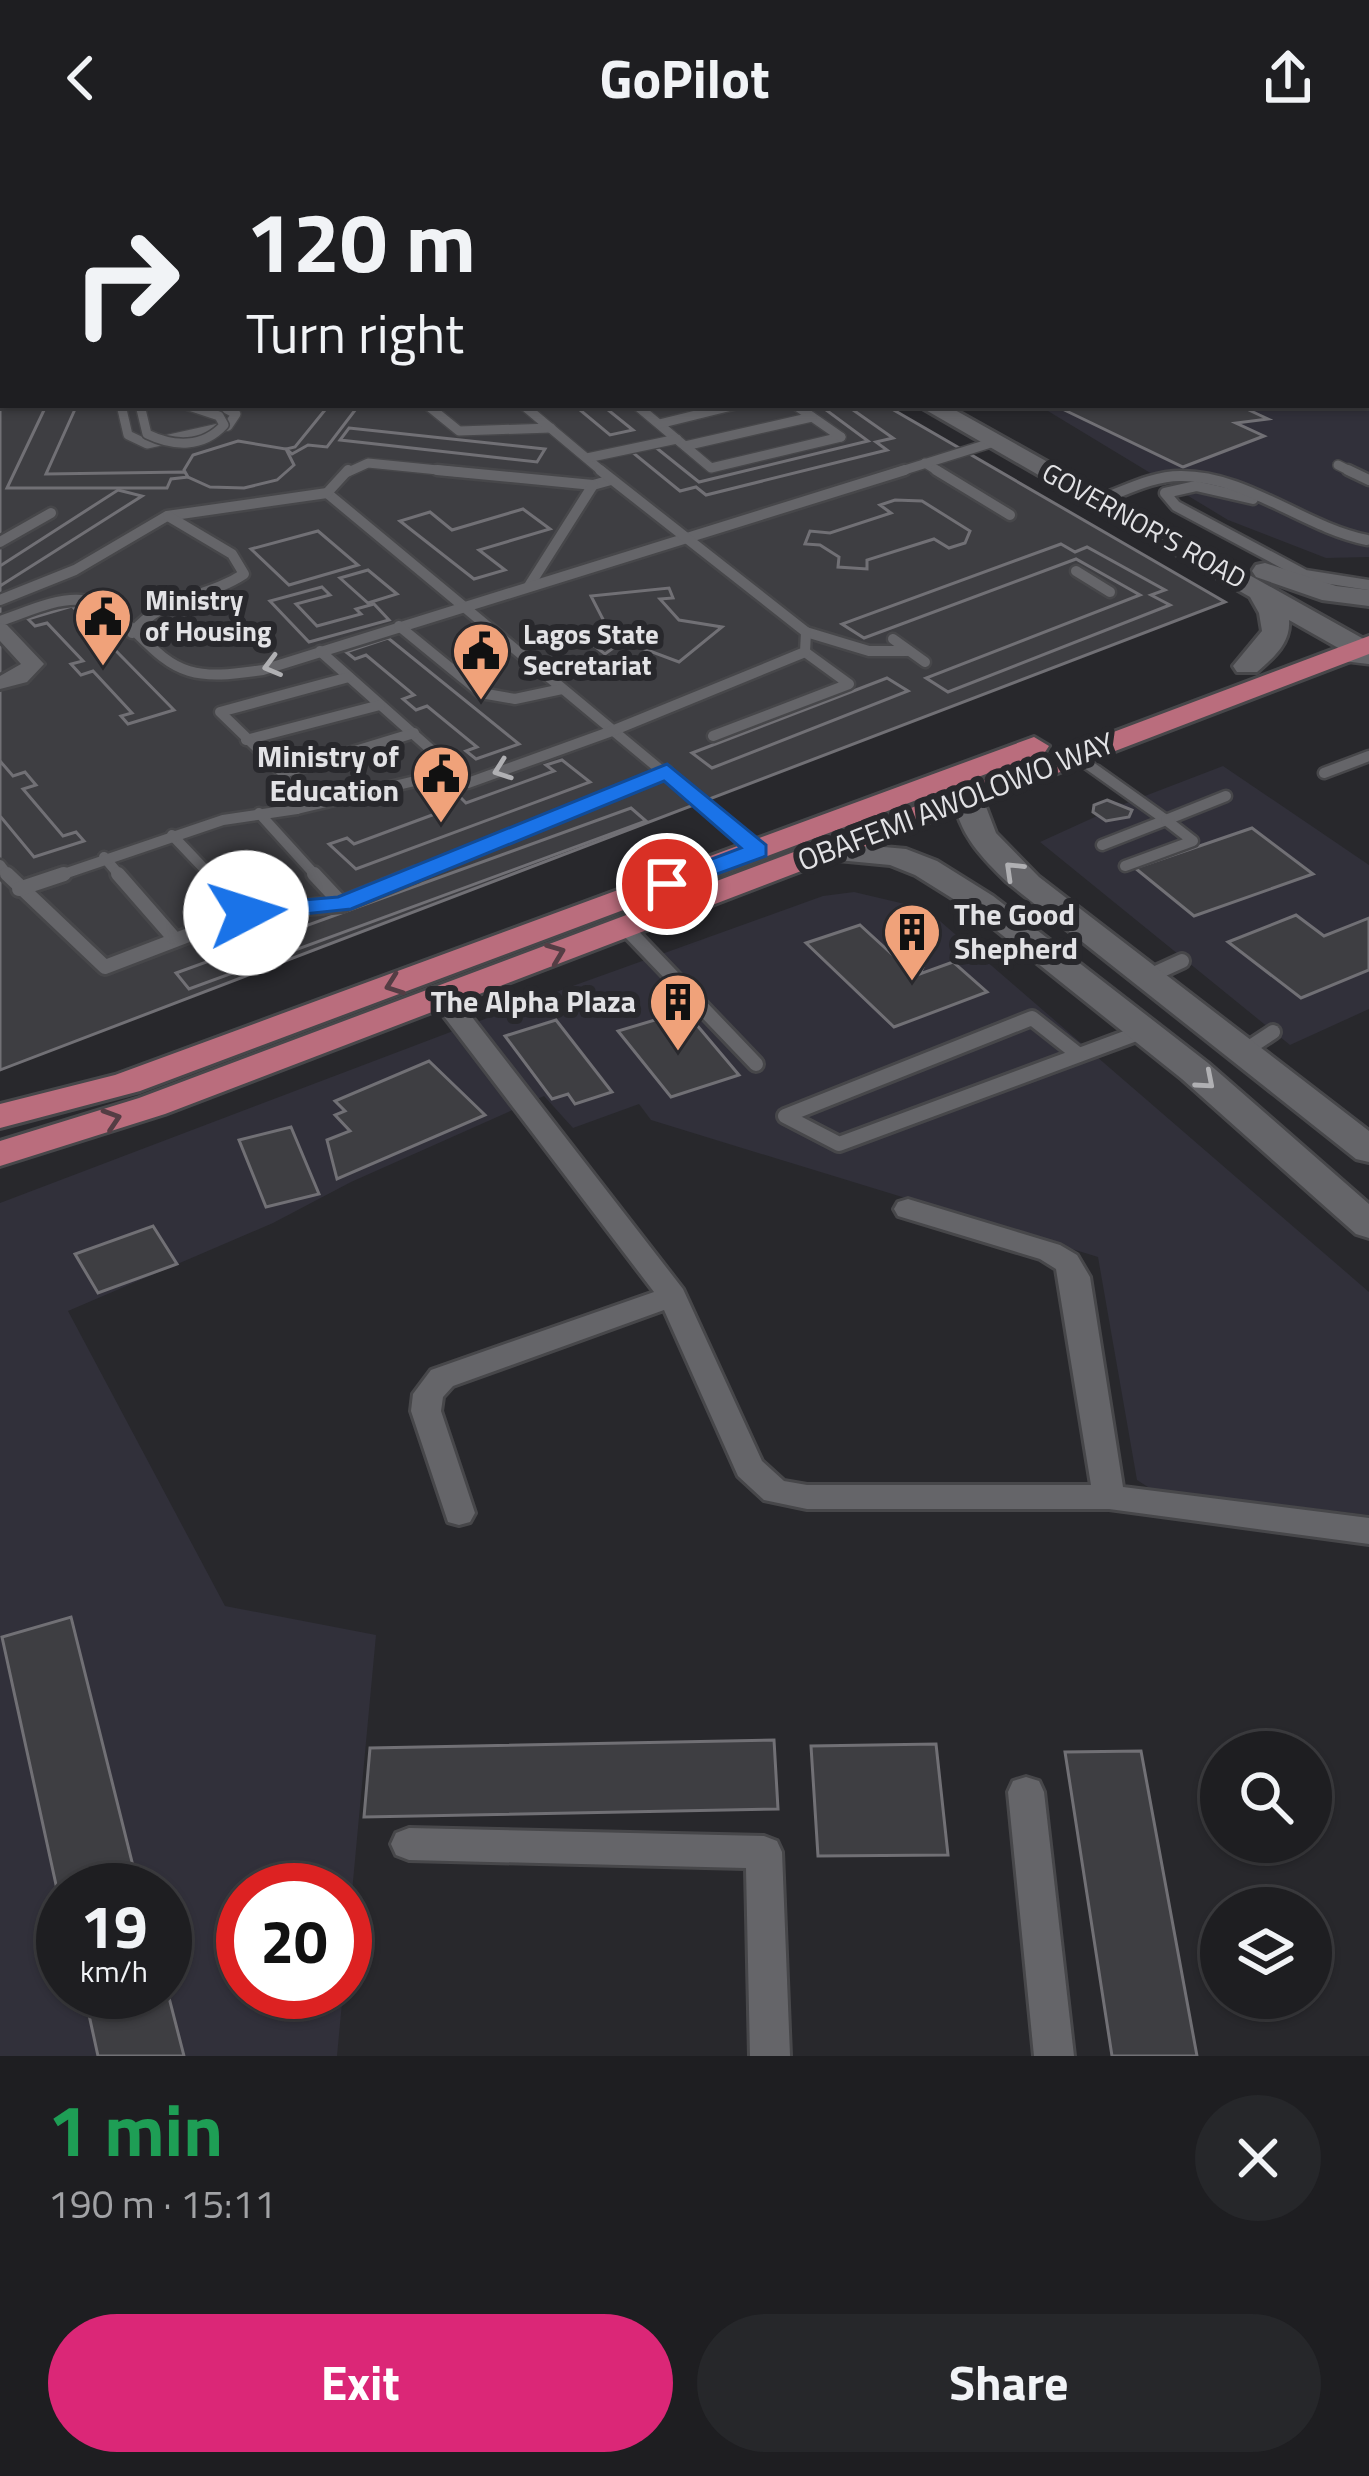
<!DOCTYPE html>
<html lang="en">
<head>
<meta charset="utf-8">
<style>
  :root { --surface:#1e1e21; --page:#26272a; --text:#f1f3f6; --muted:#a1a2a5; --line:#3c3c3f; --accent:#db2777 }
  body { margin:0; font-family:"Titillium Web",sans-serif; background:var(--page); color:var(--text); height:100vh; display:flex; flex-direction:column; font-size:45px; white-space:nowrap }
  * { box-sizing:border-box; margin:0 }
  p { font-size:39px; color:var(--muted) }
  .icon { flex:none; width:66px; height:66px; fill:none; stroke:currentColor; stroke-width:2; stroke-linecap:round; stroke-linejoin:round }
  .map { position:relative; height:1900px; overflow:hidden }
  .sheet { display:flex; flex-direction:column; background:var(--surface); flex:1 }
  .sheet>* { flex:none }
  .top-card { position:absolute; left:0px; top:0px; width:1371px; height:252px; box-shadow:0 3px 9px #0004,0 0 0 3px var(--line); background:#1e1e21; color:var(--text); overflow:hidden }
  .tools { position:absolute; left:1200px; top:1575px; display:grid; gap:24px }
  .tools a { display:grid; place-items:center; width:132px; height:132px; border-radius:50%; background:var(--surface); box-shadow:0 3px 9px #0004,0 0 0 3px var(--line); font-size:60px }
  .speed { position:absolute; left:36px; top:1707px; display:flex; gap:24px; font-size:60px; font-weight:700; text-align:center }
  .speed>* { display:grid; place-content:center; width:156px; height:156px; border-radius:50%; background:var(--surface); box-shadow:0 3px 9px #0004,0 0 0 3px var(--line); line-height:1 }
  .speed small { font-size:30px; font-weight:400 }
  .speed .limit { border:18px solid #d22; background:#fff; color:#111 }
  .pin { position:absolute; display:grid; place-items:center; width:102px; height:102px; color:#fff; margin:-51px; border:6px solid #fff; border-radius:50%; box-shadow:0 3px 12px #0007 }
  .me { position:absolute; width:132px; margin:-66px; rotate:85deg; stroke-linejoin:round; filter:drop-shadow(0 0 9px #0008) }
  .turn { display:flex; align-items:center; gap:42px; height:252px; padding:0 48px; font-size:54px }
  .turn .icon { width:156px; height:156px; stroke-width:2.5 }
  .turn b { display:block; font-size:84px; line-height:102px }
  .round { display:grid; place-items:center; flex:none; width:126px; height:126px; border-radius:63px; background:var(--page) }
  .head { display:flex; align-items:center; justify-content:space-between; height:204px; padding:0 48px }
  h1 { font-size:72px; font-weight:700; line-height:90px; color:#1e9e55 }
  .button { display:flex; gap:24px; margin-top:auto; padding:24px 48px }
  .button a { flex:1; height:138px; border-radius:72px; background:var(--accent); color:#fff; font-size:48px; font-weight:700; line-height:138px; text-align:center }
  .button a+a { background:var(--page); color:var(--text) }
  header { display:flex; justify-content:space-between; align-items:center; height:156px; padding:0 48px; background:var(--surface); font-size:54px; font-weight:700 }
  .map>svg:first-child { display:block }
  .built { fill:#31303a; fill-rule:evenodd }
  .building { fill:#3e3e42; stroke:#717075; stroke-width:3 }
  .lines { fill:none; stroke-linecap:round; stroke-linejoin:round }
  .lane-far2-casing { stroke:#47474a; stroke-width:12 }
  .lane-far1-casing { stroke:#47474a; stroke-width:15 }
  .lane-casing { stroke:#47474a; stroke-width:20 }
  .street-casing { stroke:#47474a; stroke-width:6 }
  .secondary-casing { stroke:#47474a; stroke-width:6 }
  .primary-casing { stroke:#47474a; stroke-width:6 }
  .lane-far2 { stroke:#656569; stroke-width:9 }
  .lane-far1 { stroke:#656569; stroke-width:10 }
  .lane { stroke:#656569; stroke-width:14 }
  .street { fill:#656569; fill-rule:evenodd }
  .secondary { fill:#656569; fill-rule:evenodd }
  .primary { fill:#ba6d7d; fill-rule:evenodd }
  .lane-bridge-casing { stroke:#47474a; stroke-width:12; stroke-linecap:butt }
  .lane-bridge { stroke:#656569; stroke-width:9 }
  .oneway { stroke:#b0b0b3 }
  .oneway2 { stroke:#543d44 }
  .route { fill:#1a73e8; stroke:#114b97; stroke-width:3 }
  .labels { text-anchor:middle; stroke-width:12; stroke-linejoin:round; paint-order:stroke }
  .far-street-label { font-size:27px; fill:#e2e2e5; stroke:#28282c }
  .far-poi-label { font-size:27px; font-weight:bold; fill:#e2e2e5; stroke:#28282c; text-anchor:start }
  .poi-label { font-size:30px; font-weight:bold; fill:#e2e2e5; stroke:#28282c; text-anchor:end }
  .street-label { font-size:30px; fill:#e2e2e5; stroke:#28282c }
</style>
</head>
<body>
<header><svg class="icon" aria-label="back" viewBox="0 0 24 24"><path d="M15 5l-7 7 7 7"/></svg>GoPilot<svg class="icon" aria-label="share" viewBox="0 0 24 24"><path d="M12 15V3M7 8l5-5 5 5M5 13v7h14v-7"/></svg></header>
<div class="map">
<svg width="1369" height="1900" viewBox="0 0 1369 1900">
  <rect width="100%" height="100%" fill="#28282c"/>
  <!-- built -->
  <g class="built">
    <path d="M0,0H620L3,3L0,143Z"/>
    <path d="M1369,70V401L1326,402L1228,364L1038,249H1368Z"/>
    <path d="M1223,610L1369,709V853L1290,889L1040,686L1097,660L1094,649L1107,644L1124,648Z"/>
    <path d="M854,736L926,753L1369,1136V1359L1151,1333L1137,1324L1098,1101L651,964L639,948L573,972L544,940L351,1026L273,1067L68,1155L225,1450L376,1479L366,1586L345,1811V1734H243V1836H343L337,1900H0V1047L556,836L823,740ZM63,1734H165V1836H63Z"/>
  </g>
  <!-- building -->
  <g class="building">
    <path d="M0,188L3,249H885L1225,446L0,914Z"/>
    <path d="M329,249H359L327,291L308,289L292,298L286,293L295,291Z"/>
    <path d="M574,249H602L633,274L610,279Z"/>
    <path d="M846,249L893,282L876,286L887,294L706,339L696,331L680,335L632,296L654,290L699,326L868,285L822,251Z"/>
    <path d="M1054,249H1267L1251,255L1268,263L1236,267L1264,280L1183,311Z"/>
    <path d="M76,251L46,318L185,316L188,321L171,323L167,332H7L45,252Z"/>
    <path d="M349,272L545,293L537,306L340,284Z"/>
    <path d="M238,285L286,293L294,309L277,324L244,332L210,331L188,321L184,314L193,299Z"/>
    <path d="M118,334L142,340L0,430V410Z"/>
    <path d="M895,344L922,345L970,375L965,387L949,392L934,383L867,404V413L838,411L839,401L820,389L805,388L810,375L830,377L891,357L880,349Z"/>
    <path d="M523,353L550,373L479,394L505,414L474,423L400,365L430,356L452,374Z"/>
    <path d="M318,375L358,409L289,429L251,393Z"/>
    <path d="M1061,388L1075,396L1087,391L1165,434L1151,439L1170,449L948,536L926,522L1140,439L1076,403L864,482L842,468Z"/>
    <path d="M368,414L397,438L368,447L340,422Z"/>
    <path d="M322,431L330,439L296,448L317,470L361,458L356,453L374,448L389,464L309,486L270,445Z"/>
    <path d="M669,432L673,442L660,443L679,464L722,471L679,506L623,485L605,498L578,478L609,475L591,440Z"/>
    <path d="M72,450L174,554L128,568L121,560L132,557L93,515L81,519L71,508L83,505L47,467L35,470L28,463Z"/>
    <path d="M388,482L519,588L476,603L466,595L477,591L427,550L416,554L403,543L414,539L366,499L355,503L346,496Z"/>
    <path d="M887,522L908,535L712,612L692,597Z"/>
    <path d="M562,604L590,626L356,713L329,688L347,682L354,688L443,655L436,650L460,641L466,647L554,615L546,609Z"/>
    <path d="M0,605L13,620L25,616L36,629L23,633L63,680L76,676L84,685L34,701L0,660Z"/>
    <path d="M1107,644L1132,654L1129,661L1106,665L1093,656L1094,649Z"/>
    <path d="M631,652L646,665L189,833L176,817Z"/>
    <path d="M1252,672L1313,718L1194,760L1135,712Z"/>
    <path d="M1296,759L1324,780L1369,762V814L1301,842L1228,786Z"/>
    <path d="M860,769L907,812L913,797L928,800L920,818L953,806L987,836L894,871L806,787Z"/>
    <path d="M685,855L739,919L671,941L618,875Z"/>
    <path d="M556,864L612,936L575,948L568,938L552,943L505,880Z"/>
    <path d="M429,905L485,959L337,1023L327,984L350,975L335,959L345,955L335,945Z"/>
    <path d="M291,971L319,1038L266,1051L239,984Z"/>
    <path d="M153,1070L177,1108L98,1137L75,1098Z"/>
    <path d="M71,1461L136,1722L101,1734H63L60,1747L2,1481Z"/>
    <path d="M774,1584L778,1653L364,1661L370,1592Z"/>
    <path d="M936,1588L948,1699L818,1700L811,1590Z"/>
    <path d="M1141,1595L1197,1900H1112L1065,1596Z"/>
    <path d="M165,1826L184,1900H98L84,1836H165Z"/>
  </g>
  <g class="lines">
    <!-- lane-far2 casing -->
    <g class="lane-far2-casing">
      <g id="lane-far2">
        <path d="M388,0L393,3"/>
        <path d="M525,0L531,3"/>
        <path d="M977,0L984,3"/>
        <path d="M121,249L128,279L147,288L228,270L236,258L219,249"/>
        <path d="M427,249L459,275L551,272"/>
        <path d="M523,249L604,317"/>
        <path d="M636,249L711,312L841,281"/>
        <path d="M795,249L841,281"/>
        <path d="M659,268L736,249"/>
        <path d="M685,290L812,261"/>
        <path d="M587,302L677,283"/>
        <path d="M925,307L941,317"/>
        <path d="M1338,309L1354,317"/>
        <path d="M346,317L368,307L468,317"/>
        <path d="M895,317L994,286"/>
      </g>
    </g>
    <!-- lane-far1 casing -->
    <g class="lane-far1-casing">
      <g id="lane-far1">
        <path d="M437,314L593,329L611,324"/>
        <path d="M936,314L1010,359"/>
        <path d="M1348,314L1369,324"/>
        <path d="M327,337L757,694"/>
        <path d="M1253,343L1196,330L1165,337L1176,350L1305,419L1369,429"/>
        <path d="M1099,344C1125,335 1152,320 1180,320C1246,319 1303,371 1367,384"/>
        <path d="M0,386L51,357"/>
        <path d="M1076,415L1110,436"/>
        <path d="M529,430L593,329"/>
        <path d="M0,444L75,414L167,360L327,337L348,314"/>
        <path d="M0,465C25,457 54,442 81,444C125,447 147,503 189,515C213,522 239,517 263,514L905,314"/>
        <path d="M399,470L481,537L515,543L562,533"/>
        <path d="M806,476L869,495H909"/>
        <path d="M132,477C162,440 206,443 244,418L232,398L168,360"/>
        <path d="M893,483L925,506"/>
        <path d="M320,495L464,623"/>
        <path d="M1344,500L1369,503"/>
        <path d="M713,580L849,528L805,496"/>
        <path d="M246,584L380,549"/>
        <path d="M1076,600L1166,664L1102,689"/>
        <path d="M283,617L414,577"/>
        <path d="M1324,617L1369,600"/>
        <path d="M297,653L283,617L220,556L349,521"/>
        <path d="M259,657L317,721"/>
        <path d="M1166,664L1226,640"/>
        <path d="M172,679L212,721"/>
        <path d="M104,701L121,721"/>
        <path d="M0,709L9,721"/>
        <path d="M1125,710L1193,685L1166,664"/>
        <path d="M55,721L223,664L297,653L436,620L468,627L612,575L805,496L806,476L600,314"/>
        <path d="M409,721L667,615"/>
      </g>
    </g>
    <!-- lane casing -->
    <g class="lane-casing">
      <g id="lane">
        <path d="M7,718L105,811L246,757L342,748L416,718"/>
        <path d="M118,718L173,781"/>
        <path d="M209,718L246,757"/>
        <path d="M314,718L342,748"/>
        <path d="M19,733L64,718"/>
        <path d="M625,771L756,908"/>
        <path d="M1147,821L1182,805"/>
        <path d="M1244,895L1273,876"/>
        <path d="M1079,899L1032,862L785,960L839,988L1144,875"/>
      </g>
    </g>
    <!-- street casing -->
    <g class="street-casing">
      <g id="street">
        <rect x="1368" y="15" width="1" height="8"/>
        <path d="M0,240L3,249H9L0,251Z"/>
        <path d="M0,467L7,469L44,508L27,526L0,533V520L21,508L0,485Z"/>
        <path d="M442,832L451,834L683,1133L762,1305L784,1325L807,1329H1091L1056,1113L1040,1103L898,1060L894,1053L898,1046L908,1043L1060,1089L1077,1099L1090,1121L1123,1331L1369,1362V1388L1109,1353H807L764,1344L738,1320L664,1154L453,1230L443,1241L441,1255L475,1357L470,1366L459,1369L448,1366L411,1255L413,1238L431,1214L654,1136L433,846L429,840Z"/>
        <path d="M1026,1621L1039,1625L1044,1636L1074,1900H1034L1008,1636L1013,1625Z"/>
        <path d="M409,1672L764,1680L777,1685L782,1696L790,1900H750L746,1712L409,1704L396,1699L391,1688L396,1677Z"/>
      </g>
    </g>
    <!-- secondary casing -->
    <g class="secondary-casing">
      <g id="secondary">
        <path d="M655,0H686L653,3Z"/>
        <path d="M700,0H730L698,3Z"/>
        <path d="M1181,0H1208L1210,3H1183Z"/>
        <rect x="1368" y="55" width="1" height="12"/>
        <path d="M3,150V164L0,165V151Z"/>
        <path d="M917,249H946L1369,486V498H1349L1289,464C1291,487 1273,502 1257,516H1237L1233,510L1262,475L1259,457L1250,441Z"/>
        <path d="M1265,407L1336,430L1369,434V450L1322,444L1256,421L1252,415L1256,409Z"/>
        <path d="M969,633L980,635L996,677L1039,721L1369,975V1006L1356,1003L1007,726C982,702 958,677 954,642Z"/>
        <path d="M828,686L906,693L937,705L993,740L1208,907L1369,1048V1082L1356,1078L1182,923L971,754L915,719L890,709L817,702L812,695Z"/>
      </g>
    </g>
    <!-- primary casing -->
    <g class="primary-casing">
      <g id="primary">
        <path d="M1369,480V498L165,958L0,1010V985L139,942Z"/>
        <path d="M1034,581L1049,590L1045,596L140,935L0,972V948L115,919Z"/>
      </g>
    </g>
    <!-- lane-far2 -->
    <use href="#lane-far2" class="lane-far2"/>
    <!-- lane-far1 -->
    <use href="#lane-far1" class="lane-far1"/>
    <!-- lane -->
    <use href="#lane" class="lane"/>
    <!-- street -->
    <use href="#street" class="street"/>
    <!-- secondary -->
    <use href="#secondary" class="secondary"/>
    <!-- primary -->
    <use href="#primary" class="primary"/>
    <!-- lane-bridge casing -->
    <g class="lane-bridge-casing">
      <path id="lane-bridge" d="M140,249L147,278C174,291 203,292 224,269L219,260L186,249"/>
    </g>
    <!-- lane-bridge -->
    <use href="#lane-bridge" class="lane-bridge"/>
  </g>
  <!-- one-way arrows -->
  <defs><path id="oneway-chevron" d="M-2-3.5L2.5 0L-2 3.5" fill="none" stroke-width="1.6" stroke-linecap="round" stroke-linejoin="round" transform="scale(3)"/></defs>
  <g class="oneway">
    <use href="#oneway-chevron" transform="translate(272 510) rotate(165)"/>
    <use href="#oneway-chevron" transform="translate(502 614) rotate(160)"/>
    <use href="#oneway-chevron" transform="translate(1013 714) rotate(-136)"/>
    <use href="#oneway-chevron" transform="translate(1206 925) rotate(41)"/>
  </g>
  <g class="oneway2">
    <use href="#oneway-chevron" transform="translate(556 797) rotate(-21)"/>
    <use href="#oneway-chevron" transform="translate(394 829) rotate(160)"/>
    <use href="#oneway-chevron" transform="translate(112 963) rotate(-18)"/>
  </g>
  <!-- route -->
  <path class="route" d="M667,608L766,689V700L676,733H659V723L741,692L664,625L351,753L246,764L233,757L246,749L338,741Z"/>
  <!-- icons -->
  <defs>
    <g id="civic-pin" transform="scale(3)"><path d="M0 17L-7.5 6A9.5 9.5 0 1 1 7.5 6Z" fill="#f0a27a" stroke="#28282c"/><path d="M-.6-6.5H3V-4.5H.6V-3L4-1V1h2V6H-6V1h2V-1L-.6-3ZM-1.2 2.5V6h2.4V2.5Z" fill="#111"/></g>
    <g id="building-pin" transform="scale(3)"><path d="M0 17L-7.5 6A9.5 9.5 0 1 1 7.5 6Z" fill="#f0a27a" stroke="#28282c"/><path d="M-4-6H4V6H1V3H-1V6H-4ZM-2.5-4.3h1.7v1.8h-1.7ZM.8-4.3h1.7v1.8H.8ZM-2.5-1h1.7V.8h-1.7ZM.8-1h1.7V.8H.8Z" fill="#111"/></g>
  </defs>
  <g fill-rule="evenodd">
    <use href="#civic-pin" x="103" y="461"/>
    <use href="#civic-pin" x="481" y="495"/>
    <use href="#civic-pin" x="441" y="618"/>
    <use href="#building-pin" x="912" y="776"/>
    <use href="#building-pin" x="678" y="846"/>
  </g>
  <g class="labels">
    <!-- far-street labels -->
    <g class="far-street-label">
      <text transform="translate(1144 370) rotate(29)" y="9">GOVERNOR'S ROAD</text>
    </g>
    <!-- far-poi labels -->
    <g class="far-poi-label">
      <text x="145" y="454">Ministry<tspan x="145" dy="31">of Housing</tspan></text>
      <text x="523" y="488">Lagos State<tspan x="523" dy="31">Secretariat</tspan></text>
    </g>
    <!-- poi labels -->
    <g class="poi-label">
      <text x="399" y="611">Ministry of<tspan x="399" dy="34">Education</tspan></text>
      <text x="954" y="769" text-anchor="start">The Good<tspan x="954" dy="34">Shepherd</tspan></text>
      <text x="636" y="856">The Alpha Plaza</text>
    </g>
    <!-- street labels -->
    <g class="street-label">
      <text transform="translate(956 646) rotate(-21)" y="10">OBAFEMI AWOLOWO WAY</text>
    </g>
  </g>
</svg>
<div class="tools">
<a><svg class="icon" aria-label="search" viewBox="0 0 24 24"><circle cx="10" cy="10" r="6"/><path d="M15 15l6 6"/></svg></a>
<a><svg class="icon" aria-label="layers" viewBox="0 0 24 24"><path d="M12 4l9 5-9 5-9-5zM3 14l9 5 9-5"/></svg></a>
</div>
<div class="speed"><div>19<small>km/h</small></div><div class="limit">20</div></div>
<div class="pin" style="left:667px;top:728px;background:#d93025"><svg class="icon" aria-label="arrive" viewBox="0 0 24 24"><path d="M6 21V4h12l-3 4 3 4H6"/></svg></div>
<svg class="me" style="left:246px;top:757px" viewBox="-20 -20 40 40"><circle r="19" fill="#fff"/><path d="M0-13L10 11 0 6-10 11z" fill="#1a73e8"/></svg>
<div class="top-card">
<div class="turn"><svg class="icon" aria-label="right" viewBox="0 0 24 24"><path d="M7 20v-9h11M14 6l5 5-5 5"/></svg><div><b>120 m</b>Turn right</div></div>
</div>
</div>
<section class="sheet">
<div class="head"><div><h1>1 min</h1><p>190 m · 15:11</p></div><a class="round"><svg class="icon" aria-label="close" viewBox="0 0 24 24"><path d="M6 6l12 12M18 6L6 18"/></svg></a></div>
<div class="button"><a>Exit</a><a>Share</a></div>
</section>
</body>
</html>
